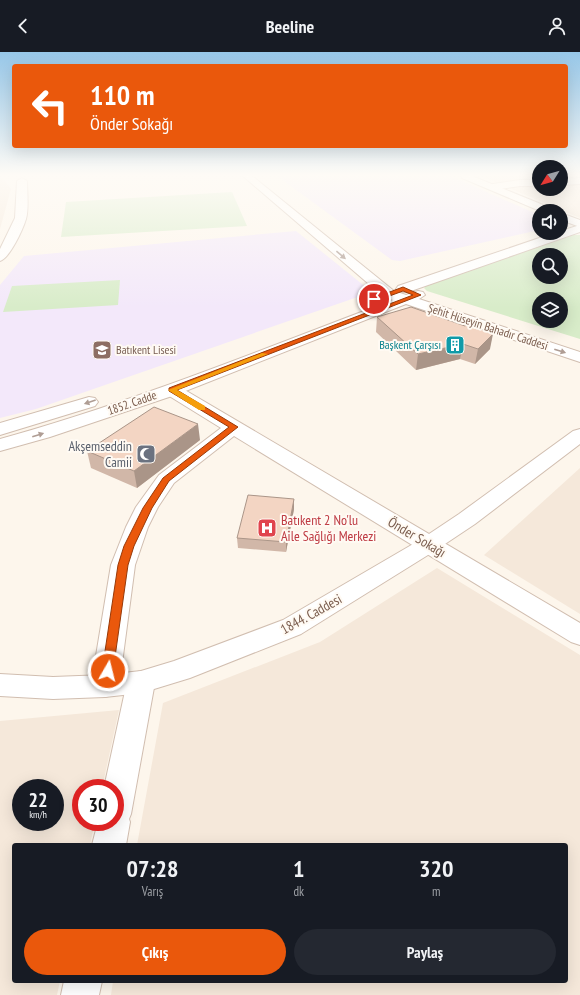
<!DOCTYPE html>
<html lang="tr">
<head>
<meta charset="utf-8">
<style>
  :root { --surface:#171b24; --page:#242831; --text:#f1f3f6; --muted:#9ea1a6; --accent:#ea580c }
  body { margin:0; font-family:"PT Sans Narrow",sans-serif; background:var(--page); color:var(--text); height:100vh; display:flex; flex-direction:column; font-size:15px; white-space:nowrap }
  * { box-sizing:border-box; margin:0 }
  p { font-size:13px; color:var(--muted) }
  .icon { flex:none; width:22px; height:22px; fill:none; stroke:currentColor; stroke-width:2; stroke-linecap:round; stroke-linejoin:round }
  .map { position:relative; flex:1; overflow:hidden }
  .sheet { position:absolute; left:12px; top:791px; width:556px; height:140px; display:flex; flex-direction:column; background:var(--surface); border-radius:4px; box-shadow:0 4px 16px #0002 }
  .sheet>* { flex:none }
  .banner { position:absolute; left:12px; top:12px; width:556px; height:84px; border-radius:4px; box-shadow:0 4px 16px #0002; background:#ea580c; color:#fff; overflow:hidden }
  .needle { width:26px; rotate:233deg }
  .buttons { position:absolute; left:532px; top:108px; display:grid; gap:8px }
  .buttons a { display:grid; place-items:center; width:36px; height:36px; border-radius:50%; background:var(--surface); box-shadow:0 4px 16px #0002; font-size:20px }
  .speed { position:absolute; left:12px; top:727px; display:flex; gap:8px; font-size:20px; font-weight:700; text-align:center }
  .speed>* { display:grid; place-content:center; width:52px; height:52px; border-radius:50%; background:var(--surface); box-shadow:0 4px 16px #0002; line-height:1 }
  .speed small { font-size:10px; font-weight:400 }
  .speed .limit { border:6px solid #d22; background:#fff; color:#111 }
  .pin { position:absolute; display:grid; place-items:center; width:34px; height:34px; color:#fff; margin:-17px; border:2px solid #fff; border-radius:50%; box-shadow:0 1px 4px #0007 }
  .me { position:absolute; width:44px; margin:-22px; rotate:8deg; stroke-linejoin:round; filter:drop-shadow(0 0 3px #0008) }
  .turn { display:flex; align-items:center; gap:14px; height:84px; padding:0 12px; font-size:18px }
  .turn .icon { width:52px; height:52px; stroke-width:2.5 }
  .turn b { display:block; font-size:28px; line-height:34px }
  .eta { display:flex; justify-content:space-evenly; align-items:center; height:68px; text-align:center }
  .eta b { font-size:24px; font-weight:700; line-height:28px }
  .primary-button { display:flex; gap:8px; margin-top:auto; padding:8px 12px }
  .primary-button a { flex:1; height:46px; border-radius:24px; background:var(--accent); color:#fff; font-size:16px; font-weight:700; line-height:46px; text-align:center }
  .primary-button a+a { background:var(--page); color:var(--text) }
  header { display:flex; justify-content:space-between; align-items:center; height:52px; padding:0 12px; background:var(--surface); font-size:18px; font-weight:700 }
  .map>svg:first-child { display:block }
  .residential { fill:#f5e8da; fill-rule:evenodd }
  .education { fill:#f3e8fa }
  .green { fill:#d8ecc9; fill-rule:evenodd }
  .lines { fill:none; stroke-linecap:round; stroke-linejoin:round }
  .minor-casing { stroke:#d1beb0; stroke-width:2 }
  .tertiary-casing { stroke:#d1beb0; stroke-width:2 }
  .minor { fill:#fff; fill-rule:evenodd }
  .tertiary { fill:#fff; fill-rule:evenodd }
  .wall { fill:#d1b7a8 }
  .shaded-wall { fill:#aa9588 }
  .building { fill:#f3d5c3; stroke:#aa9588 }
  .oneway { fill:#af9d94 }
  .route { fill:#ea580c; stroke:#983908 }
  .slow { fill:#f59e0b }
  .labels { text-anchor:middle; stroke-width:4; stroke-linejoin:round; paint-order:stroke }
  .far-street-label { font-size:12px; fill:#7a5c4d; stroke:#fffaf3 }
  .far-culture-label { font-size:12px; fill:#0d838f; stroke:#fffaf3; text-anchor:end }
  .far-education-label { font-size:12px; fill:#785e54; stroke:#fffaf3; text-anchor:start }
  .worship-label { font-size:14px; fill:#5b616d; stroke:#fffaf3; text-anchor:end }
  .health-label { font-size:14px; fill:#be3a42; stroke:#fffaf3; text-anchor:start }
  .street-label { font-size:14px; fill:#7a5c4d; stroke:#fffaf3 }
</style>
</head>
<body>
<header><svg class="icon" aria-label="back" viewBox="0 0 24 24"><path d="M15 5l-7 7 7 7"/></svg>Beeline<svg class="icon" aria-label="person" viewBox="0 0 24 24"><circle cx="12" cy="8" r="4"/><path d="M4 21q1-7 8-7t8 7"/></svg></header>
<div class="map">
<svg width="580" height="943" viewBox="0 0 580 943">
  <rect width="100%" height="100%" fill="#fdf6ec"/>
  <!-- residential -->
  <g class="residential">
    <path d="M481,124H539V137H561V124H580V166Z"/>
    <path d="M0,127L4,128L11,137L0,177Z"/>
    <path d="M580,416V562L484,503Z"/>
    <path d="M437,516L580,603V943H111L113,929H566V793H137L163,651L320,590Z"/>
    <path d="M119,658L102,736H81V770H95L90,793H14V929H60L57,943H0V669ZM21,736H55V770H21Z"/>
  </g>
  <!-- education -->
  <g class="education">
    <path d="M277,124H451L539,163V178L400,209L392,208Z"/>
    <path d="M296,179L372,240L36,357L0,366V233L24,204Z"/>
  </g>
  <!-- green -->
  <g class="green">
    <path d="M232,140L247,174L61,185L66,150Z"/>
    <path d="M573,183H580V287L427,239L424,236L427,233ZM539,203H561V225H539ZM539,247H561V269H539Z"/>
    <path d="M120,228L118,253L3,260L12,234Z"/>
  </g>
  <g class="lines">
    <!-- minor casing -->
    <g class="minor-casing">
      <g id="minor">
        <path d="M580,126V132L561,133V127Z"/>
        <path d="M520,128H539V134H520L493,138L488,135L493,132Z"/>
        <path d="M580,173V180L408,240H398L396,237L398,234L554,181H561V179Z"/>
        <path d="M172,333L178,334L580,571V593L571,590L234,384L174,431L158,455L148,475L135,513L119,634L115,642L105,645L95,642L91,634L111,513L126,475L136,455L159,423L221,376L166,342L163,338L166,334Z"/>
        <path d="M141,619L151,622L155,630L131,762L129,767L130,770L126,793H92L98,770H115V736H104L127,630L131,622Z"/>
        <path d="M64,929H102L99,943H61Z"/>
      </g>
    </g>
    <!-- tertiary casing -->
    <g class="tertiary-casing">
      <g id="tertiary">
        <path d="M243,124H252L394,239L406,243L418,239L423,240L425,243L419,247L580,300V310L406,252L178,342L50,385L0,399V387C134,350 263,297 393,248L384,245Z"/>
        <path d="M461,124H472L553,157L554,159H540L462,126Z"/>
        <path d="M22,126L27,129C27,140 29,156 26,167C23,177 10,206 0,209V197L15,166L17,129Z"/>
        <path d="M561,161L580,168V175L561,168Z"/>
        <path d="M89,345L95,346L98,350L95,354L0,383V371Z"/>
        <path d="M580,377V392L475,472L436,498L301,582L190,626L141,641L105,645L53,647L0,644V622L53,625L105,623L141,619L174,609L283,568L420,488L459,462L573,379Z"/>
      </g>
    </g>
    <!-- minor -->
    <use href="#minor" class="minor"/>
    <!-- tertiary -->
    <use href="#tertiary" class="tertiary"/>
  </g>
  <!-- wall -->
  <g class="wall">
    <path d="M377,265L490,297L475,312L460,307L416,318L376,280Z"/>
    <path d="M200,388L137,436L91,416L87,399Z"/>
    <path d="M294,447V457L286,500L238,496L237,486Z"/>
  </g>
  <!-- shaded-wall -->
  <g class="shaded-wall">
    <path d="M493,282L490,297L475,312L478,297Z"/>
    <path d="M463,292L460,307L416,318L418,302Z"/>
    <path d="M198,372L200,388L137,436L134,419Z"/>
    <path d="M294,447V457L286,500V490Z"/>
  </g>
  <!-- building -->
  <g class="building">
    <path d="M411,255L465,274L468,272L493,282L478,297L463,292L418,302L377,265Z"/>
    <path d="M154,355L198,372L134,419L87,399Z"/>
    <path d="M248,443L294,447L286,490L237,486Z"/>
  </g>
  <!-- one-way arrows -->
  <defs><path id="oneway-solid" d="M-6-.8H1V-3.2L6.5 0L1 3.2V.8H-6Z"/></defs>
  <g class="oneway">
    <use href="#oneway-solid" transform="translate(341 203) rotate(40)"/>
    <use href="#oneway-solid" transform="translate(560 299) rotate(18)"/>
    <use href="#oneway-solid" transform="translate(90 350) rotate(161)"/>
    <use href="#oneway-solid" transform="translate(38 383) rotate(-17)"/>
  </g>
  <!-- sky -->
  <linearGradient id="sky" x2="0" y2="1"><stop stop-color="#97c7e8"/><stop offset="0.48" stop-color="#fefbf6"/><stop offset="1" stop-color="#fefbf6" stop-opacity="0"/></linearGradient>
  <rect width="580" height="256" fill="url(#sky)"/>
  <!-- route -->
  <path class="route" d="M403,235L421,243L177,338L238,375L169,429L152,456L134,494L128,513L113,619L112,622L108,624L104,622L102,619L118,513L124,494L143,456L163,426L229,375L169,339V336L413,243L403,239L376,249L371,247Z"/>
  <!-- slow -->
  <path class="slow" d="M262,301L268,302L177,338L205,354V358H199L168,338Z"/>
  <!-- icons -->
  <defs>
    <g id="building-square" transform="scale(1)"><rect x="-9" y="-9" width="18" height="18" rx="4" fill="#0f9aa8" stroke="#fffaf3"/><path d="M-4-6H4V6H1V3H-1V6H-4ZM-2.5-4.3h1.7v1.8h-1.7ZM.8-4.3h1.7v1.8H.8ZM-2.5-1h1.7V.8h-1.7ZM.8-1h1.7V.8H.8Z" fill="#fff"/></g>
    <g id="school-square" transform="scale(1)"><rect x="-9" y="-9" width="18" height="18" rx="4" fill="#8d6e63" stroke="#fffaf3"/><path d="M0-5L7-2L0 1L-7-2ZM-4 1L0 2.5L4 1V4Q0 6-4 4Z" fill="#fff"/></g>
    <g id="mosque-square" transform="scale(1)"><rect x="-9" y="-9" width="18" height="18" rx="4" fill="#6b7280" stroke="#fffaf3"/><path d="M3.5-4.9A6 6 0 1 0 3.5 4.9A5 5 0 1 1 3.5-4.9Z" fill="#fff"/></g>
    <g id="hospital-square" transform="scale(1)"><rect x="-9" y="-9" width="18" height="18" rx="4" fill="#e0444e" stroke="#fffaf3"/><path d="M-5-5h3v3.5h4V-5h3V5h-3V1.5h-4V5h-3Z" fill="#fff"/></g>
  </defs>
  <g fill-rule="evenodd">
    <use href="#building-square" x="455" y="293"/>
    <use href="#school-square" x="102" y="298"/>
    <use href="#mosque-square" x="146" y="402"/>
    <use href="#hospital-square" x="267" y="476"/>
  </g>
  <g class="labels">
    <!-- far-street labels -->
    <g class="far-street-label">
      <text transform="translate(488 275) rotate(18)" y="4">Şehit Hüseyin Bahadır Caddesi</text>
      <text transform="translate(132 351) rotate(-19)" y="4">1852. Cadde</text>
    </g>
    <!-- far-culture labels -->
    <g class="far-culture-label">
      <text x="441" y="297">Başkent Çarşısı</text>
    </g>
    <!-- far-education labels -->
    <g class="far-education-label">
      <text x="116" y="302">Batıkent Lisesi</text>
    </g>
    <!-- worship labels -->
    <g class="worship-label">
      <text x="132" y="399">Akşemseddin<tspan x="132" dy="16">Camii</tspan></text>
    </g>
    <!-- health labels -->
    <g class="health-label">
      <text x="281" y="473">Batıkent 2 No'lu<tspan x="281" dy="16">Aile Sağlığı Merkezi</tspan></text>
    </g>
    <!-- street labels -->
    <g class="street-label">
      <text transform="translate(417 485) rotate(31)" y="5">Önder Sokağı</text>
      <text transform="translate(311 562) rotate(-29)" y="5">1844. Caddesi</text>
    </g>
  </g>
</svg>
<div class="buttons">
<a><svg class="needle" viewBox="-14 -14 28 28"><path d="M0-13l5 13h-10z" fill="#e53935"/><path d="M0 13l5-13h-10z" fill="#9ea1a6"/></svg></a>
<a><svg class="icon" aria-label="sound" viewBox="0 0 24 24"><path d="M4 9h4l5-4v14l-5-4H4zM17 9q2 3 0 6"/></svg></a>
<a><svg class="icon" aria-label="search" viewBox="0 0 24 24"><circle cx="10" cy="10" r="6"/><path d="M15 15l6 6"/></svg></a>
<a><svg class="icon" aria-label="layers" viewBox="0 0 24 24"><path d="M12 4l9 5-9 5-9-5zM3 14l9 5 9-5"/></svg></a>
</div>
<div class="speed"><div>22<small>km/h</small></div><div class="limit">30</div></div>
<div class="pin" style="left:374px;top:247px;background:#d93025"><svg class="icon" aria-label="arrive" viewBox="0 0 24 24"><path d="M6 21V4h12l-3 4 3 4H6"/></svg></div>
<svg class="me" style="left:108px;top:619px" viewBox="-20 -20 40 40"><circle r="17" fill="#ea580c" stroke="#fff" stroke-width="3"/><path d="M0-11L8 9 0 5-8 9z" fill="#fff"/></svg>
<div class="banner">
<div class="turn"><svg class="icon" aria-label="left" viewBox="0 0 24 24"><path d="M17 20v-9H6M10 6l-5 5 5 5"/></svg><div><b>110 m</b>Önder Sokağı</div></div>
</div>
<section class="sheet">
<div class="eta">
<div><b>07:28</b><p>Varış</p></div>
<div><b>1</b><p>dk</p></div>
<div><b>320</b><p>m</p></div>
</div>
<div class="primary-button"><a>Çıkış</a><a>Paylaş</a></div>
</section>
</div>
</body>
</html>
